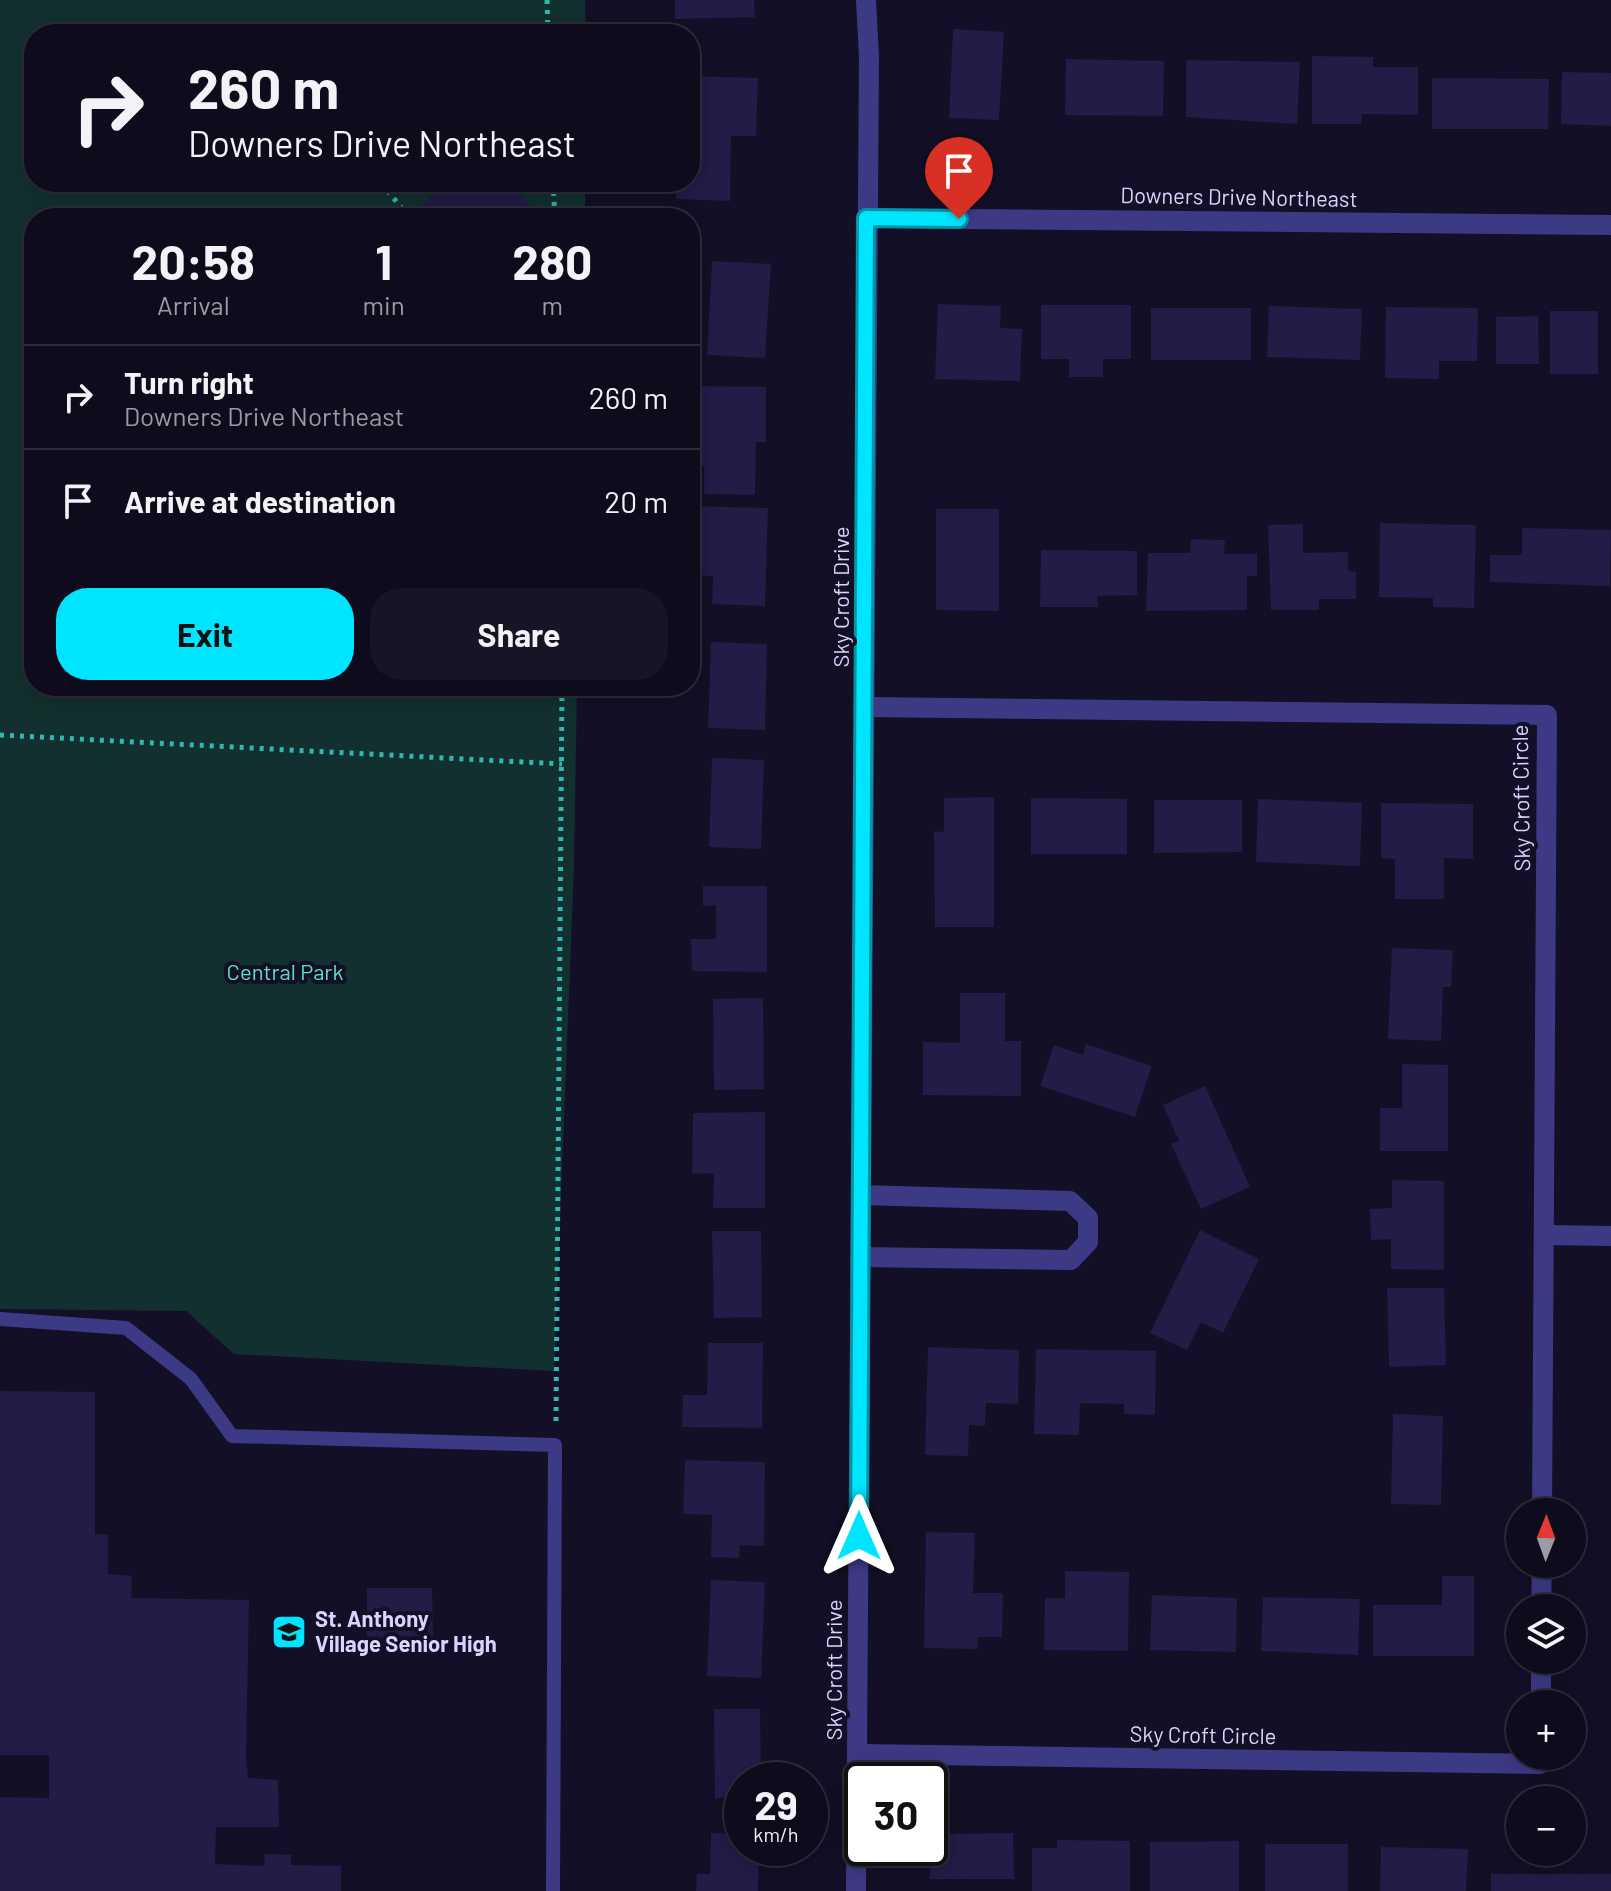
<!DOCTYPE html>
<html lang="en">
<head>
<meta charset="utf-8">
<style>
  :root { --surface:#0e0b1c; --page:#171425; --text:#f1f3f6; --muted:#9b9ba3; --line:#2e2b3b; --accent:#00e5ff }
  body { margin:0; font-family:Barlow,sans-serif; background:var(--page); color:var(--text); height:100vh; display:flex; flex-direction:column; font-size:30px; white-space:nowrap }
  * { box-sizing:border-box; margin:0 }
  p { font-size:26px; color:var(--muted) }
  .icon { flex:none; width:44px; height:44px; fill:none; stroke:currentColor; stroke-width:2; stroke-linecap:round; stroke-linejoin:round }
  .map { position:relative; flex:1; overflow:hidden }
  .panel { position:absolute; left:24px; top:208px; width:676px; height:488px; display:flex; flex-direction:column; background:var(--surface); border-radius:32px; box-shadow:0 4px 20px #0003,0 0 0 2px var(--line) }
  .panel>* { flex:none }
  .hud { position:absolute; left:24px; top:24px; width:676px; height:168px; border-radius:32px; box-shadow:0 4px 20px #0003,0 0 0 2px var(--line); background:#0e0b1c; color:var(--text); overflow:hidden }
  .needle { width:52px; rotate:1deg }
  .fabs { position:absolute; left:1506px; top:1498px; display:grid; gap:16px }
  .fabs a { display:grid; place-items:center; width:80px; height:80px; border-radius:50%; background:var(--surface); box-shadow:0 4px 20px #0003,0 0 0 2px var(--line); font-size:40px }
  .speed { position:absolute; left:724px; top:1762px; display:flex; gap:16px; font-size:40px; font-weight:700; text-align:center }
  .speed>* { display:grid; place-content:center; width:104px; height:104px; border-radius:50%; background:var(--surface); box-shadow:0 4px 20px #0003,0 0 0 2px var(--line); line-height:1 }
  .speed small { font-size:20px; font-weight:400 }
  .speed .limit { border:4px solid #111; border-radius:12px; background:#fff; color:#111 }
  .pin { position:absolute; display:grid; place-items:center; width:68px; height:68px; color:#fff; margin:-82px -34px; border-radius:50% 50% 50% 0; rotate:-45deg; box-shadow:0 0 8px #0007 }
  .pin .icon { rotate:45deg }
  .me { position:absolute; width:88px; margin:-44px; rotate:0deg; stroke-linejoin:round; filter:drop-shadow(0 0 6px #0008) }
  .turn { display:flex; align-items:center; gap:28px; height:168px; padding:0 32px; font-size:36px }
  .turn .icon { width:104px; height:104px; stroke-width:2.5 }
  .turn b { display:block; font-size:56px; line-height:68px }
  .eta { display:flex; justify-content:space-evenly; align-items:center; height:136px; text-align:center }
  .eta b { font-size:48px; font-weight:700; line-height:56px }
  .button { display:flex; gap:16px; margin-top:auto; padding:16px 32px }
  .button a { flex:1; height:92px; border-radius:32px; background:var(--accent); color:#111; font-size:32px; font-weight:700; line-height:92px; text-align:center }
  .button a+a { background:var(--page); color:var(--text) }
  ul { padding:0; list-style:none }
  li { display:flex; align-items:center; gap:24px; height:104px; padding:0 32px; border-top:2px solid var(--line) }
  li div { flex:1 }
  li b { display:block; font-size:30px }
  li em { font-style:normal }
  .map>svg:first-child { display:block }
  .green { fill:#12302f }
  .building { fill:#241b47 }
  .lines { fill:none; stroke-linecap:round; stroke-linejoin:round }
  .path { stroke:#2fb8b0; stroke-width:5; stroke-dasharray:4 6; stroke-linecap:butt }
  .service { stroke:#3d3a85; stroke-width:14 }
  .minor { stroke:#3d3a85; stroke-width:20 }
  .route-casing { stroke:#0095a6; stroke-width:20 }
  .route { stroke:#00e5ff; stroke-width:14 }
  .labels { text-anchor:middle; stroke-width:8; stroke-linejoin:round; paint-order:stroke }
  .street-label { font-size:22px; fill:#d9d4ff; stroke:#130f26 }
  .park-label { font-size:22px; fill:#5fe0c0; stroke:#130f26 }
  .poi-label { font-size:22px; font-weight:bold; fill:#d9d4ff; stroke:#130f26; text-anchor:start }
</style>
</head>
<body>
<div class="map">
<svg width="1611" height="1891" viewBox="0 0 1611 1891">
  <rect width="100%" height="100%" fill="#130f26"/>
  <!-- green -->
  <path class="green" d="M0,0H585L586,34H34V182H585V218H34V686H577L574,867L554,1371L234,1354L186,1311L0,1309Z"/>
  <!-- building -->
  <g class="building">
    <path d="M675,0H754L755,17L675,19Z"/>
    <path d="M953,29L1004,32L999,120L949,118Z"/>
    <path d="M1312,56L1373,57V67H1418V115L1362,114L1361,124H1312Z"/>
    <path d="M1066,59L1164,61L1163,116L1065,115Z"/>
    <path d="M1186,60L1300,62L1297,124L1186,117Z"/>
    <path d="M1562,72L1611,73V126L1561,124Z"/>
    <path d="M690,76L758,78L756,136H731L730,201L676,199L677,182H690Z"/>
    <path d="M1432,78L1549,79L1548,129H1432Z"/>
    <path d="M447,182H511L537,214L532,218H426L418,209Z"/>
    <path d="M712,261L771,264L765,358L707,355Z"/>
    <path d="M938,304L1001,306L1000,328L1022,329L1020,381L935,379Z"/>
    <path d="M1041,305H1131V359H1103V377H1069V359H1041Z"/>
    <path d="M1269,306L1362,309L1360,360L1267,357Z"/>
    <path d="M1386,307L1478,308L1477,361H1439V379L1385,378Z"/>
    <rect x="1151" y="308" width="100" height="52"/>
    <rect x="1550" y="311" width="48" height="63"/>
    <path d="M1538,316L1539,364H1496V317Z"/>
    <path d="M690,386L766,387V442H756L755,495L704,494V466L690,465Z"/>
    <path d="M690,506L768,508L765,606L712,604L713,576L690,575Z"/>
    <path d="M936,509H999V611L936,610Z"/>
    <path d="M1380,523L1476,525L1474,608L1433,607V598L1379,597Z"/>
    <path d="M1303,524V553L1348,552V571L1356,572V599H1319V610H1271L1268,525Z"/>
    <path d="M1522,528L1611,530L1610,586L1490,582V555H1522Z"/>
    <path d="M1191,539L1225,540L1224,554H1257V576H1247V610L1146,611L1148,553H1190Z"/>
    <path d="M1041,550L1137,551V595L1097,596L1098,607H1040Z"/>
    <path d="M711,642L767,644L765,730L708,728Z"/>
    <path d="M712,758L764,760L761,849L709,847Z"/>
    <path d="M994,797V927H935L934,831L944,832V798Z"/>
    <path d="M1031,798L1127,799V854H1031Z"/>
    <path d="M1258,799L1362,803L1360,866L1256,862Z"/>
    <path d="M1154,800H1242V852L1154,853Z"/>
    <path d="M1381,803L1473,804V859L1444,858V899H1395V859L1381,858Z"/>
    <path d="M703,886H767V972L692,971L691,939H716V905L703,906Z"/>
    <path d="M1392,948L1453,950L1451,987H1443L1441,1041L1388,1039Z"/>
    <path d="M960,993H1005V1041H1021V1096L923,1095V1042L960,1043Z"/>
    <path d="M763,998L764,1089L714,1090L713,999Z"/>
    <path d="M1086,1044L1152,1066L1135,1117L1040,1086L1054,1045L1083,1055Z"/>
    <path d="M1402,1064L1448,1065V1151H1380V1108H1402Z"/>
    <path d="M1205,1086L1250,1187L1201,1209L1171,1144L1179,1141L1163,1105Z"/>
    <path d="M765,1112V1208H713L714,1173L692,1174L693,1113Z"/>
    <path d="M1392,1180L1444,1181V1270L1391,1269V1239L1371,1240L1370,1209L1392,1208Z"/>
    <path d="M1200,1230L1259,1259L1223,1333L1201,1322L1187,1350L1150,1333Z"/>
    <path d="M712,1231H761L762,1317L714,1318Z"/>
    <path d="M1387,1288H1444L1446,1365L1389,1367Z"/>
    <path d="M708,1343H763L762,1428L682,1427L683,1395H707Z"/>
    <path d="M928,1347L1019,1350L1018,1404L986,1403L985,1426L969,1425L968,1456L925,1455Z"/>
    <path d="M1036,1349L1156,1351L1155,1415L1124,1414V1404L1080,1403L1079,1435L1034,1434Z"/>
    <path d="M0,1391L95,1392V1534L108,1535V1574L132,1576L131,1598L249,1600L246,1756L248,1778L278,1780L279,1827H216L215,1864L264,1866L265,1854L291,1855V1865L341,1866V1891H0V1797L49,1798V1755H0Z"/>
    <path d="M1393,1414L1443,1416L1441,1505L1391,1504Z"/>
    <path d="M685,1460L765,1462L764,1546L740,1545L739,1558L711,1557L712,1515L683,1514Z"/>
    <path d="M926,1532L975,1533L973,1593H1003L1002,1637H978L977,1649L924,1648Z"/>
    <path d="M1065,1571L1129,1572L1128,1651L1044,1650L1045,1598H1065Z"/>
    <path d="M1442,1576H1474V1656H1373V1605H1442Z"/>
    <path d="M711,1580L765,1582L761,1678L707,1676Z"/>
    <path d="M367,1588H432L433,1637L367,1639Z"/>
    <path d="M1152,1595L1237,1598L1236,1652L1150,1650Z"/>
    <path d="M1263,1597L1360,1599L1358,1655L1261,1651Z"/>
    <path d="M714,1709H760L761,1780H742V1798H715Z"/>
    <path d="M711,1833L742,1834V1848H759L758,1891H696L697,1874H710Z"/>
    <path d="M1013,1833L1014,1879H930V1834Z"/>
    <path d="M1057,1840L1130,1841V1891H1032V1848H1057Z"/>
    <path d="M1239,1841V1891H1150V1842Z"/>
    <rect x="1265" y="1844" width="83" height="47"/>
    <path d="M1381,1847L1468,1849L1466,1891H1380Z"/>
    <rect x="1491" y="1874" width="120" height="17"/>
  </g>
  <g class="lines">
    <!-- path -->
    <g class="path">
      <path d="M547,0L548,34"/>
      <path d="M553,182L555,218"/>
      <path d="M381,183L410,218"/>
      <path d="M0,735L562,764"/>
      <path d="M556,1421L562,686"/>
    </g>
    <!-- service -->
    <path class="service" d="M0,1319L126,1328L191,1379L232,1436L555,1445L553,1891"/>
    <!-- minor -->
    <g class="minor">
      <path d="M866,218L1611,225"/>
      <path d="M864,707L1547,715L1542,1512"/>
      <path d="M1544,1235L1611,1236"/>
      <path d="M860,1257L1071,1260L1088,1242V1218L1070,1201L861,1195"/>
      <path d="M1541,1608L1542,1564"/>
      <path d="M1541,1704V1660"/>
      <path d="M858,1754L1540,1764L1541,1756"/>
      <path d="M856,1891L869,57L866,0"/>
    </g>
  </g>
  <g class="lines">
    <!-- route casing -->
    <g class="route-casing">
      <path id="route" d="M859,1536L866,218L959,219"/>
    </g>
    <!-- route -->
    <use href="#route" class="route"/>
  </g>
  <!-- icons -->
  <defs>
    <g id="school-square" transform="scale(1.8)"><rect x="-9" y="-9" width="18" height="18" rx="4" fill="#00e5ff" stroke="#130f26"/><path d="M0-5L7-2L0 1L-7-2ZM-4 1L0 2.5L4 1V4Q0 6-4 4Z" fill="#111"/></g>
  </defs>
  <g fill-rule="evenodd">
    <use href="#school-square" x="289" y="1632"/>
  </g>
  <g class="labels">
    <!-- street labels -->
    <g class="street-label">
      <text transform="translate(1239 197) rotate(1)" y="8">Downers Drive Northeast</text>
      <text transform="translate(841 597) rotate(-90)" y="8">Sky Croft Drive</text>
      <text transform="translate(1521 798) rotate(-91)" y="8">Sky Croft Circle</text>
      <text transform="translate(834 1670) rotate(-90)" y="8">Sky Croft Drive</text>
      <text transform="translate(1203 1735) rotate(1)" y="8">Sky Croft Circle</text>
    </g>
    <!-- park labels -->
    <g class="park-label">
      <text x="285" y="980">Central Park</text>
    </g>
    <!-- poi labels -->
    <g class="poi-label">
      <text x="315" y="1627">St. Anthony<tspan x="315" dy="25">Village Senior High</tspan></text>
    </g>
  </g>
</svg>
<div class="fabs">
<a><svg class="needle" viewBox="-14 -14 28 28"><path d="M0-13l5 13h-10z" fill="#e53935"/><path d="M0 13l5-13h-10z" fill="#9b9ba3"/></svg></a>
<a><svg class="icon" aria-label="layers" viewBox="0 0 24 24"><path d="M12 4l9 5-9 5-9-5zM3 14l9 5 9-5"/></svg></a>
<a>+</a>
<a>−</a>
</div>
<div class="speed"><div>29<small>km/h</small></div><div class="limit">30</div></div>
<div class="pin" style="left:959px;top:219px;background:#d93025"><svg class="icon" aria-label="arrive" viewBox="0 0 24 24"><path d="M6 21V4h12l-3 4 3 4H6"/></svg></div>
<svg class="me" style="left:859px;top:1536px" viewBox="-20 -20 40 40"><path d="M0-17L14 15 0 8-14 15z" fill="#00e5ff" stroke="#fff" stroke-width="4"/></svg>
<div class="hud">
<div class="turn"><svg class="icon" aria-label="right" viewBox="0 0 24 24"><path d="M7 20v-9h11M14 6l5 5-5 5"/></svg><div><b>260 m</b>Downers Drive Northeast</div></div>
</div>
<section class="panel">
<div class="eta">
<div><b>20:58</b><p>Arrival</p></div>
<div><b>1</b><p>min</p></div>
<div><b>280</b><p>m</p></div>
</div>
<ul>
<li><svg class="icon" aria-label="right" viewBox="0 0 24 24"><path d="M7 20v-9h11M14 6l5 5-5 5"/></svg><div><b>Turn right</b><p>Downers Drive Northeast</p></div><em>260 m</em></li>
<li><svg class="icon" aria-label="arrive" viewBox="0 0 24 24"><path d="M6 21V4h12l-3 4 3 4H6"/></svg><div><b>Arrive at destination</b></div><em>20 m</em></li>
</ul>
<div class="button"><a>Exit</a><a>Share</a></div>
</section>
</div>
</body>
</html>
